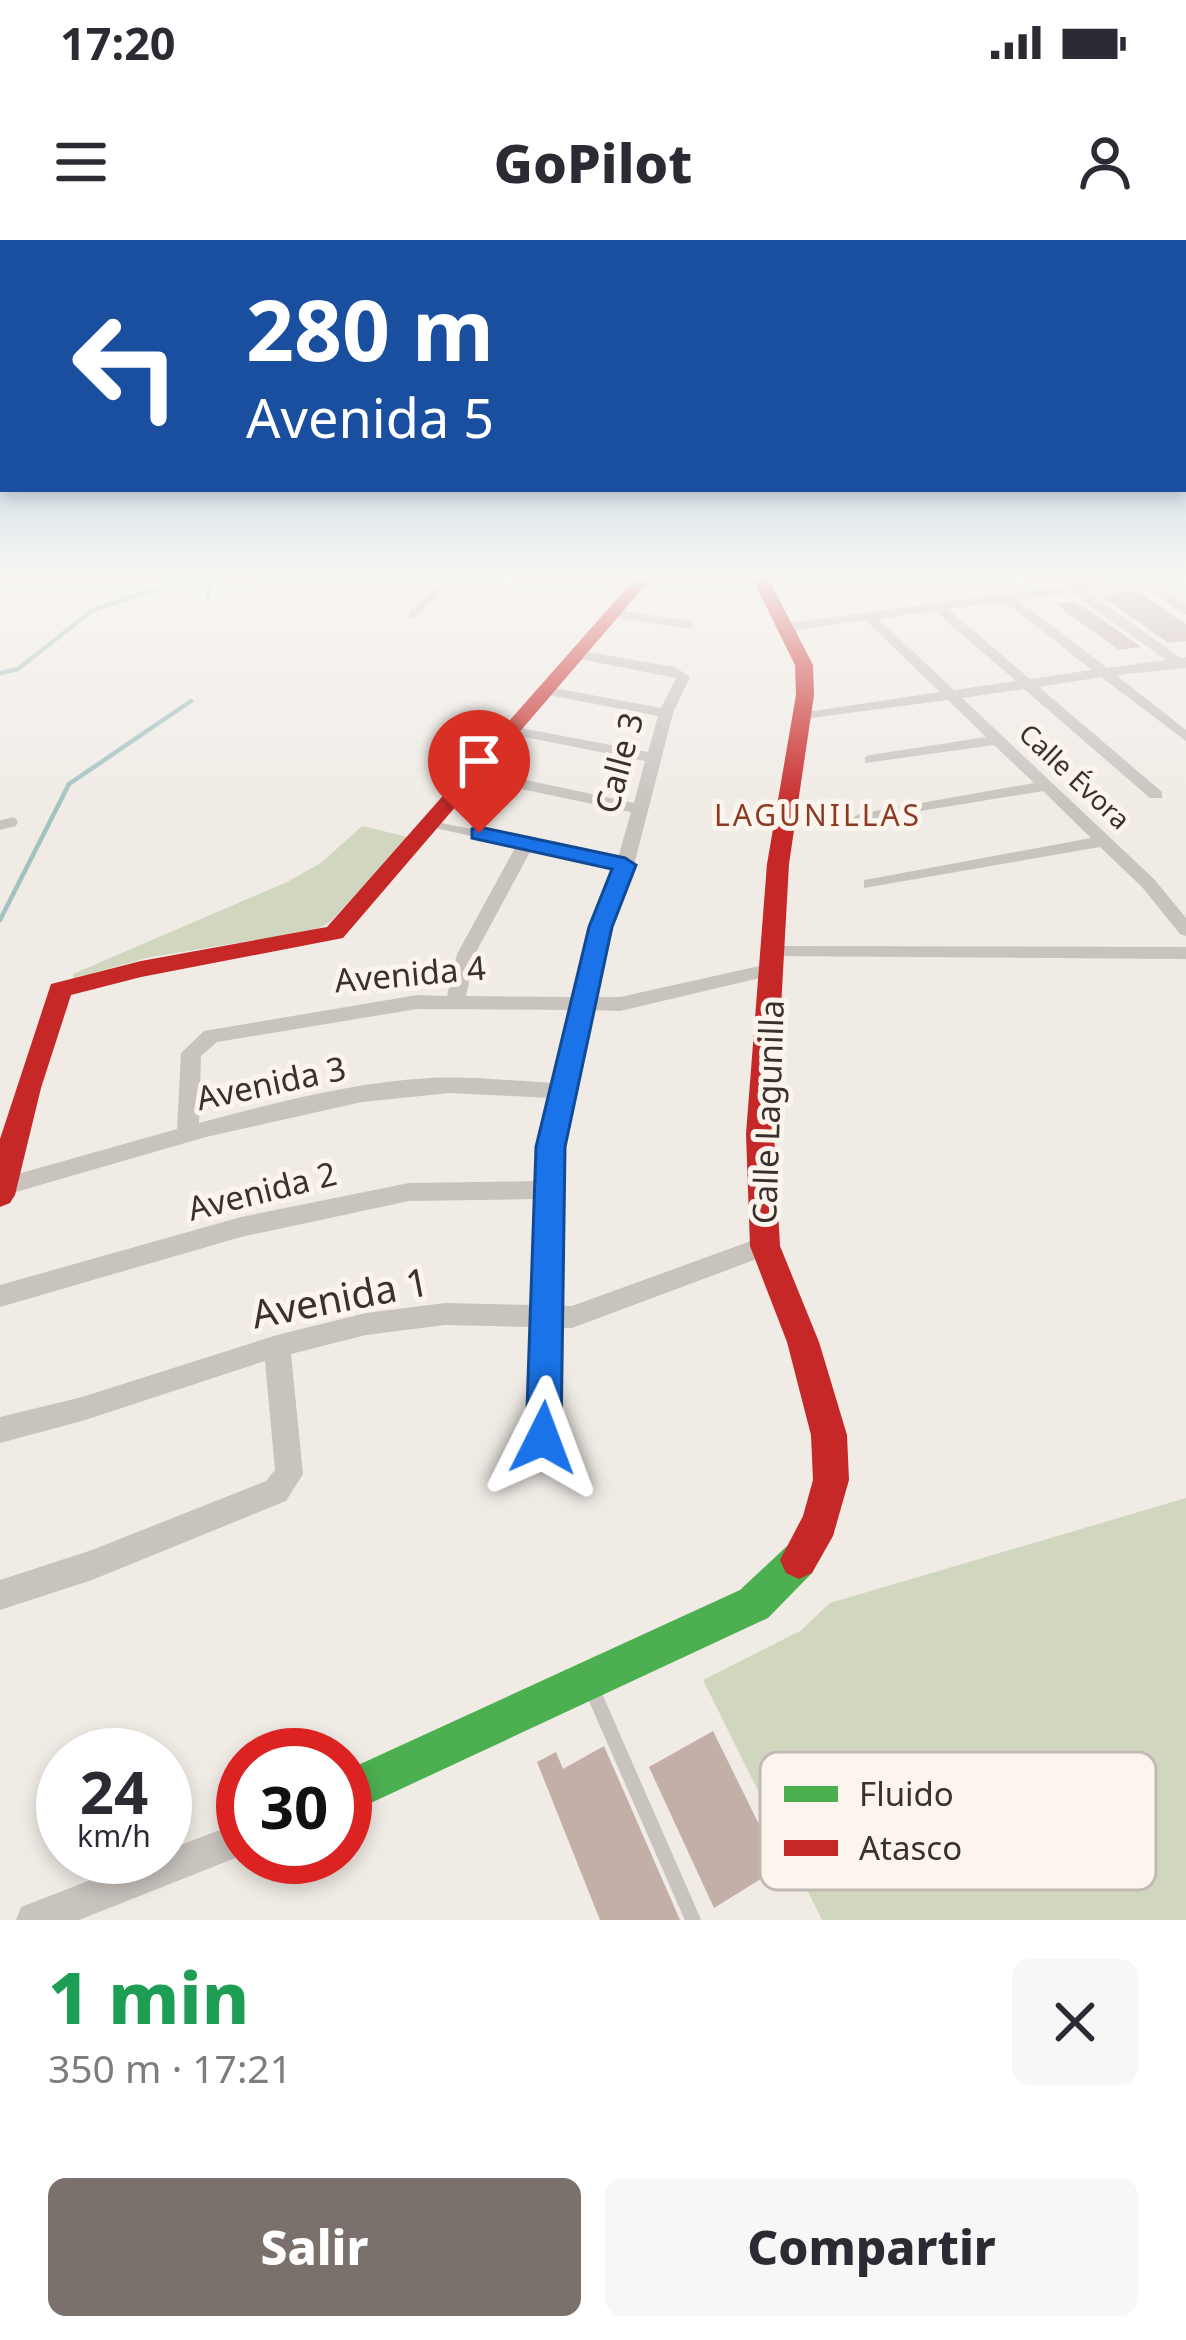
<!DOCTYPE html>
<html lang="es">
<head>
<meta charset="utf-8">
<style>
  :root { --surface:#fff; --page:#f7f7f7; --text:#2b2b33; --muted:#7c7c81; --accent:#7a716c }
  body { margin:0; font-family:"Noto Sans",sans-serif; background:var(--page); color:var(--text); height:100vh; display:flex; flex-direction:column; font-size:45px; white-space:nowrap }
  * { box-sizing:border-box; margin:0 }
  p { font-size:39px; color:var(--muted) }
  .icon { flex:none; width:66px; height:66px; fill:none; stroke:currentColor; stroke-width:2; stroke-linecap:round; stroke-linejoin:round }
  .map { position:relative; height:1680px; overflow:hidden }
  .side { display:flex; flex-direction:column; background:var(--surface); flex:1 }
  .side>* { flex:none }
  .banner { position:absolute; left:0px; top:0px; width:1188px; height:252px; box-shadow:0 6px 18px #0003; background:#1a4fa0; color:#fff; overflow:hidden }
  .speed { position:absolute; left:36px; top:1488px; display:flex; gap:24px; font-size:60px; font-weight:700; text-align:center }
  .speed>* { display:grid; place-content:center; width:156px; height:156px; border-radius:50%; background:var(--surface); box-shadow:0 6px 18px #0003; line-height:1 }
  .speed small { font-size:30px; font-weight:400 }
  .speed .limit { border:18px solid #d22; background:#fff; color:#111 }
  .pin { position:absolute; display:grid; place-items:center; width:102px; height:102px; color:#fff; margin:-123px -51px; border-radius:50% 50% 50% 0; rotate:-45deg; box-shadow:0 0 12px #0007 }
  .pin .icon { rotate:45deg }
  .me { position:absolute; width:132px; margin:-66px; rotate:3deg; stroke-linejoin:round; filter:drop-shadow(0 0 9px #0008) }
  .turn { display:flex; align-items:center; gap:42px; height:252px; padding:0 48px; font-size:54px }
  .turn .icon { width:156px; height:156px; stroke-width:2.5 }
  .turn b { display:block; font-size:84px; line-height:102px }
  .round { display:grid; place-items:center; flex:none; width:126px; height:126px; border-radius:18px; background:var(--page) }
  .headline { display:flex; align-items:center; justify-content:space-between; height:204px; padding:0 48px }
  h1 { font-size:72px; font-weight:800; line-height:90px; color:#1e9e55 }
  .primary-button { display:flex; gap:24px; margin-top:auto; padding:24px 48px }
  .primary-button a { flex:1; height:138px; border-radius:18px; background:var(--accent); color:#fff; font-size:48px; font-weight:800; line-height:138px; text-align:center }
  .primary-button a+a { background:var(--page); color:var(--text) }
  .status { display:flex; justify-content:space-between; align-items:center; height:84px; padding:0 60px; background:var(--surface); direction:ltr }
  .status svg { height:33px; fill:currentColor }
  header { display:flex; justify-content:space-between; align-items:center; height:156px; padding:0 48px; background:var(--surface); font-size:54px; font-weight:800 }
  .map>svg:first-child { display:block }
  .green { fill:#d1d6bf }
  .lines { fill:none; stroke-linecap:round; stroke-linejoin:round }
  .stream { stroke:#a1c2c1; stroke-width:4.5 }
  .building { fill:#c3afa7 }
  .lane-far2 { stroke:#c9c3be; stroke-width:8 }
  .lane-far1 { stroke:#c9c3be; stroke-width:9 }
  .lane { stroke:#c9c3be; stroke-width:15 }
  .street { fill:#c9c3be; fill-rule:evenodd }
  .fast { fill:#4caf50; fill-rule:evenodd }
  .jam { fill:#c62828; fill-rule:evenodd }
  .route { fill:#1a73e8; stroke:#114b97; stroke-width:3 }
  .labels { text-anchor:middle; stroke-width:10; stroke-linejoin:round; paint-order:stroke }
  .far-street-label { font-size:27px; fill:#3b302b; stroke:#fbf5ee }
  .far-neighbourhood-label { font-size:30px; letter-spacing:3px; fill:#8c3b22; stroke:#fbf5ee }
  .street-label { font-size:33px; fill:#3b302b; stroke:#fbf5ee }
  .near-street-label { font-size:39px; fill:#3b302b; stroke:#fbf5ee }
  .key { fill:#fbf5ee; stroke:#c1bab4; stroke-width:3 }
  .key-label { font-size:33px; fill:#3b302b }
</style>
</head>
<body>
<div class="status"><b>17:20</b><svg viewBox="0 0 49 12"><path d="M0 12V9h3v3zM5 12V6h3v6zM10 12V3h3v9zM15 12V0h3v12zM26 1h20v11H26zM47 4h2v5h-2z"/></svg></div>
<header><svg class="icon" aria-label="menu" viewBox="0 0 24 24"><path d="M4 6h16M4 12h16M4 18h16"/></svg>GoPilot<svg class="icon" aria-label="person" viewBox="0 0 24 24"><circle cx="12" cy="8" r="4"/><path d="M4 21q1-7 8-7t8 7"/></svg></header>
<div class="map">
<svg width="1186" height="1680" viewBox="0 0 1186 1680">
  <rect width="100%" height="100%" fill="#f0ebe5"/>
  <!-- green -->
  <g class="green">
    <path d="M362,586L408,597L331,681L316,690L151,717L74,738L73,734L287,642L321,623Z"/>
    <path d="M1186,1258V1680H822L703,1440L800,1391L830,1363Z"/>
  </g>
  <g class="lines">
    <!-- stream -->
    <g class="stream">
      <path d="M207,360L214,334"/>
      <path d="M0,433L18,429L93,370L202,334"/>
      <path d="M0,680L69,544L191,461"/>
    </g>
  </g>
  <!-- building -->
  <g class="building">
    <path d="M1136,350L1186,384V401L1168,403L1102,356Z"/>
    <path d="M1075,361L1141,407L1119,410L1055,364Z"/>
    <path d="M713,1491L780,1627L714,1668L649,1527Z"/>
    <path d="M604,1506L680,1680H600L537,1522L556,1512L563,1529Z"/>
  </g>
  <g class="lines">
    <!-- lane-far2 -->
    <path class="lane-far2" d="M413,374L456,334"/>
    <!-- lane-far1 -->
    <path class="lane-far1" d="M0,585L13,582"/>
    <!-- lane -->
    <path class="lane" d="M591,1447L693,1680"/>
    <!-- street -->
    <g class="street">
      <path d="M1154,334H1186L1184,338L1150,342L1186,365V375L1137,344L1086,351L1181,418L1186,417V428L1116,435L1186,490V501L1101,437L1039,447L1162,552V558H1150L1024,449L962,458L1154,639L1186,678V696L1180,694L1142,647L1100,607L864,648V640L870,639L1091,598L1043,551L853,582L851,579L859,574L1034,543L994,505L865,523V517L870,515L986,497L948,460L795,480L793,477L800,473L940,452L865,380L787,391L782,390V384ZM1072,353L1166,420L1107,428L1018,360ZM1005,362L1092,430L1030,439L948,369ZM935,371L1016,441L954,450L878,379Z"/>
      <path d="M611,369L689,381L695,385L689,389L607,376V370Z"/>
      <path d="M575,410L675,427L690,437L673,473L634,625L610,687L595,757H620L773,723L783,729L773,735L620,771L592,770L561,907L559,1066H572L765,996L773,999L777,1006L773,1013L572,1088H558L557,1198L553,1207L543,1211L533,1207L529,1198L533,1087L445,1085L366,1095L291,1114L303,1234L286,1261L92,1340L0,1370V1340L92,1310L266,1241L275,1230L265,1121L82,1181L0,1203V1177L82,1157L277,1095L366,1073L445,1063L534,1065L537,959L409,961L241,997L0,1067V1045L241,977L409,943L538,941L539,907L551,858L450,853L362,862L206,897L2,956L0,939L177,889L181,813L204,791L417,755L447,756L457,714L516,606L426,586V580L618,618L631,572L474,539L466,534L474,529L634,563L645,521L510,494L503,490L510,486L648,512L658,476L543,454L536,450L543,446L661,468L676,438L570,417L568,414ZM531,610L615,628L592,687L575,757L466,756L475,714ZM417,769L572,770L554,843C513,841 472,836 431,838C353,842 274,863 199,883L201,816L217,802Z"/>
      <path d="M774,706L1186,707V719L767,716L765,712Z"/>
      <path d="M243,1581V1615L79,1680H16L21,1667L150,1617H165V1611Z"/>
    </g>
    <!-- fast -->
    <path class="fast" d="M799,1301L812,1307L818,1320L812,1333L768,1378L345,1575V1531L740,1350L786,1307Z"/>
    <!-- jam -->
    <g class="jam">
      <path d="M713,334L648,342L343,698L141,737L71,755L41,848L15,955L10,963L0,967V899L51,744L141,721L327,687L638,335Z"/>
      <path d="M750,334H766L813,425L814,455L789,624L774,894L780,1006L819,1102L847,1195L849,1240L833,1296L812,1333L799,1339L786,1333L780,1320L803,1276L813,1240L811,1195L787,1102L750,1006L746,894L767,624L796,455L795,425Z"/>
    </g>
  </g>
  <!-- sky -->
  <linearGradient id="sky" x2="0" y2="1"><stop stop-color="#8bbad8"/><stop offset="0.59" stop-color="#f8f6f3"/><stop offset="1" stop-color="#f8f6f3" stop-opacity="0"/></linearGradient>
  <rect width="1186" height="570" fill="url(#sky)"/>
  <!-- route -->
  <path class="route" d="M479,587L625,618L636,625L612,687L565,907L561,1198L556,1210L543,1215L531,1210L526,1198L536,907L589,687L612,629L472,598V589Z"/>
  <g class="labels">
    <!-- far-street labels -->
    <g class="far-street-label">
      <text transform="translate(1074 537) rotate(43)" y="9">Calle Évora</text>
    </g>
    <!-- far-neighbourhood labels -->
    <g class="far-neighbourhood-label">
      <text x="818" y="586">LAGUNILLAS</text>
    </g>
    <!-- street labels -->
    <g class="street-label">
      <text transform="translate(619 523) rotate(-75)" y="12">Calle 3</text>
      <text transform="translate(410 734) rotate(-5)" y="12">Avenida 4</text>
      <text transform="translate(271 843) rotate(-12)" y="12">Avenida 3</text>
      <text transform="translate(768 872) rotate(-88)" y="12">Calle Lagunilla</text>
      <text transform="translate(262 951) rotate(-14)" y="12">Avenida 2</text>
    </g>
    <!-- near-street labels -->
    <g class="near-street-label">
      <text transform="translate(340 1058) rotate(-11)" y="14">Avenida 1</text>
    </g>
  </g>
  <!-- legend -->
  <rect x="760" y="1512" width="396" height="138" rx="18" class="key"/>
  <rect x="784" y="1546" width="54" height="16" fill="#4caf50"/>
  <rect x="784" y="1600" width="54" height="16" fill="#c62828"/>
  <g class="key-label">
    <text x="859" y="1566">Fluido</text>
    <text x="859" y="1620">Atasco</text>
  </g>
</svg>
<div class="speed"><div>24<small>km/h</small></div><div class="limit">30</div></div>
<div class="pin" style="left:479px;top:593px;background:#d93025"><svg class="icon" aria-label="arrive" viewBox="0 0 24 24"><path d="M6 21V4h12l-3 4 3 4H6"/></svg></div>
<svg class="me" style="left:543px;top:1198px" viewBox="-20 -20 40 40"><path d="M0-17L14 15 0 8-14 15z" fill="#1a73e8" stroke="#fff" stroke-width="4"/></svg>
<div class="banner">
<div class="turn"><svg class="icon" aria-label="left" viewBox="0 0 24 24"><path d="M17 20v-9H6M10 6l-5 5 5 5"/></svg><div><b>280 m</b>Avenida 5</div></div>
</div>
</div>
<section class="side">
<div class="headline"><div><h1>1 min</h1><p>350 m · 17:21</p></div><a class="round"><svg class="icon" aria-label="close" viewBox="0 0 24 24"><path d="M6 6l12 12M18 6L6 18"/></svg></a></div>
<div class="primary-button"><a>Salir</a><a>Compartir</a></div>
</section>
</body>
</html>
